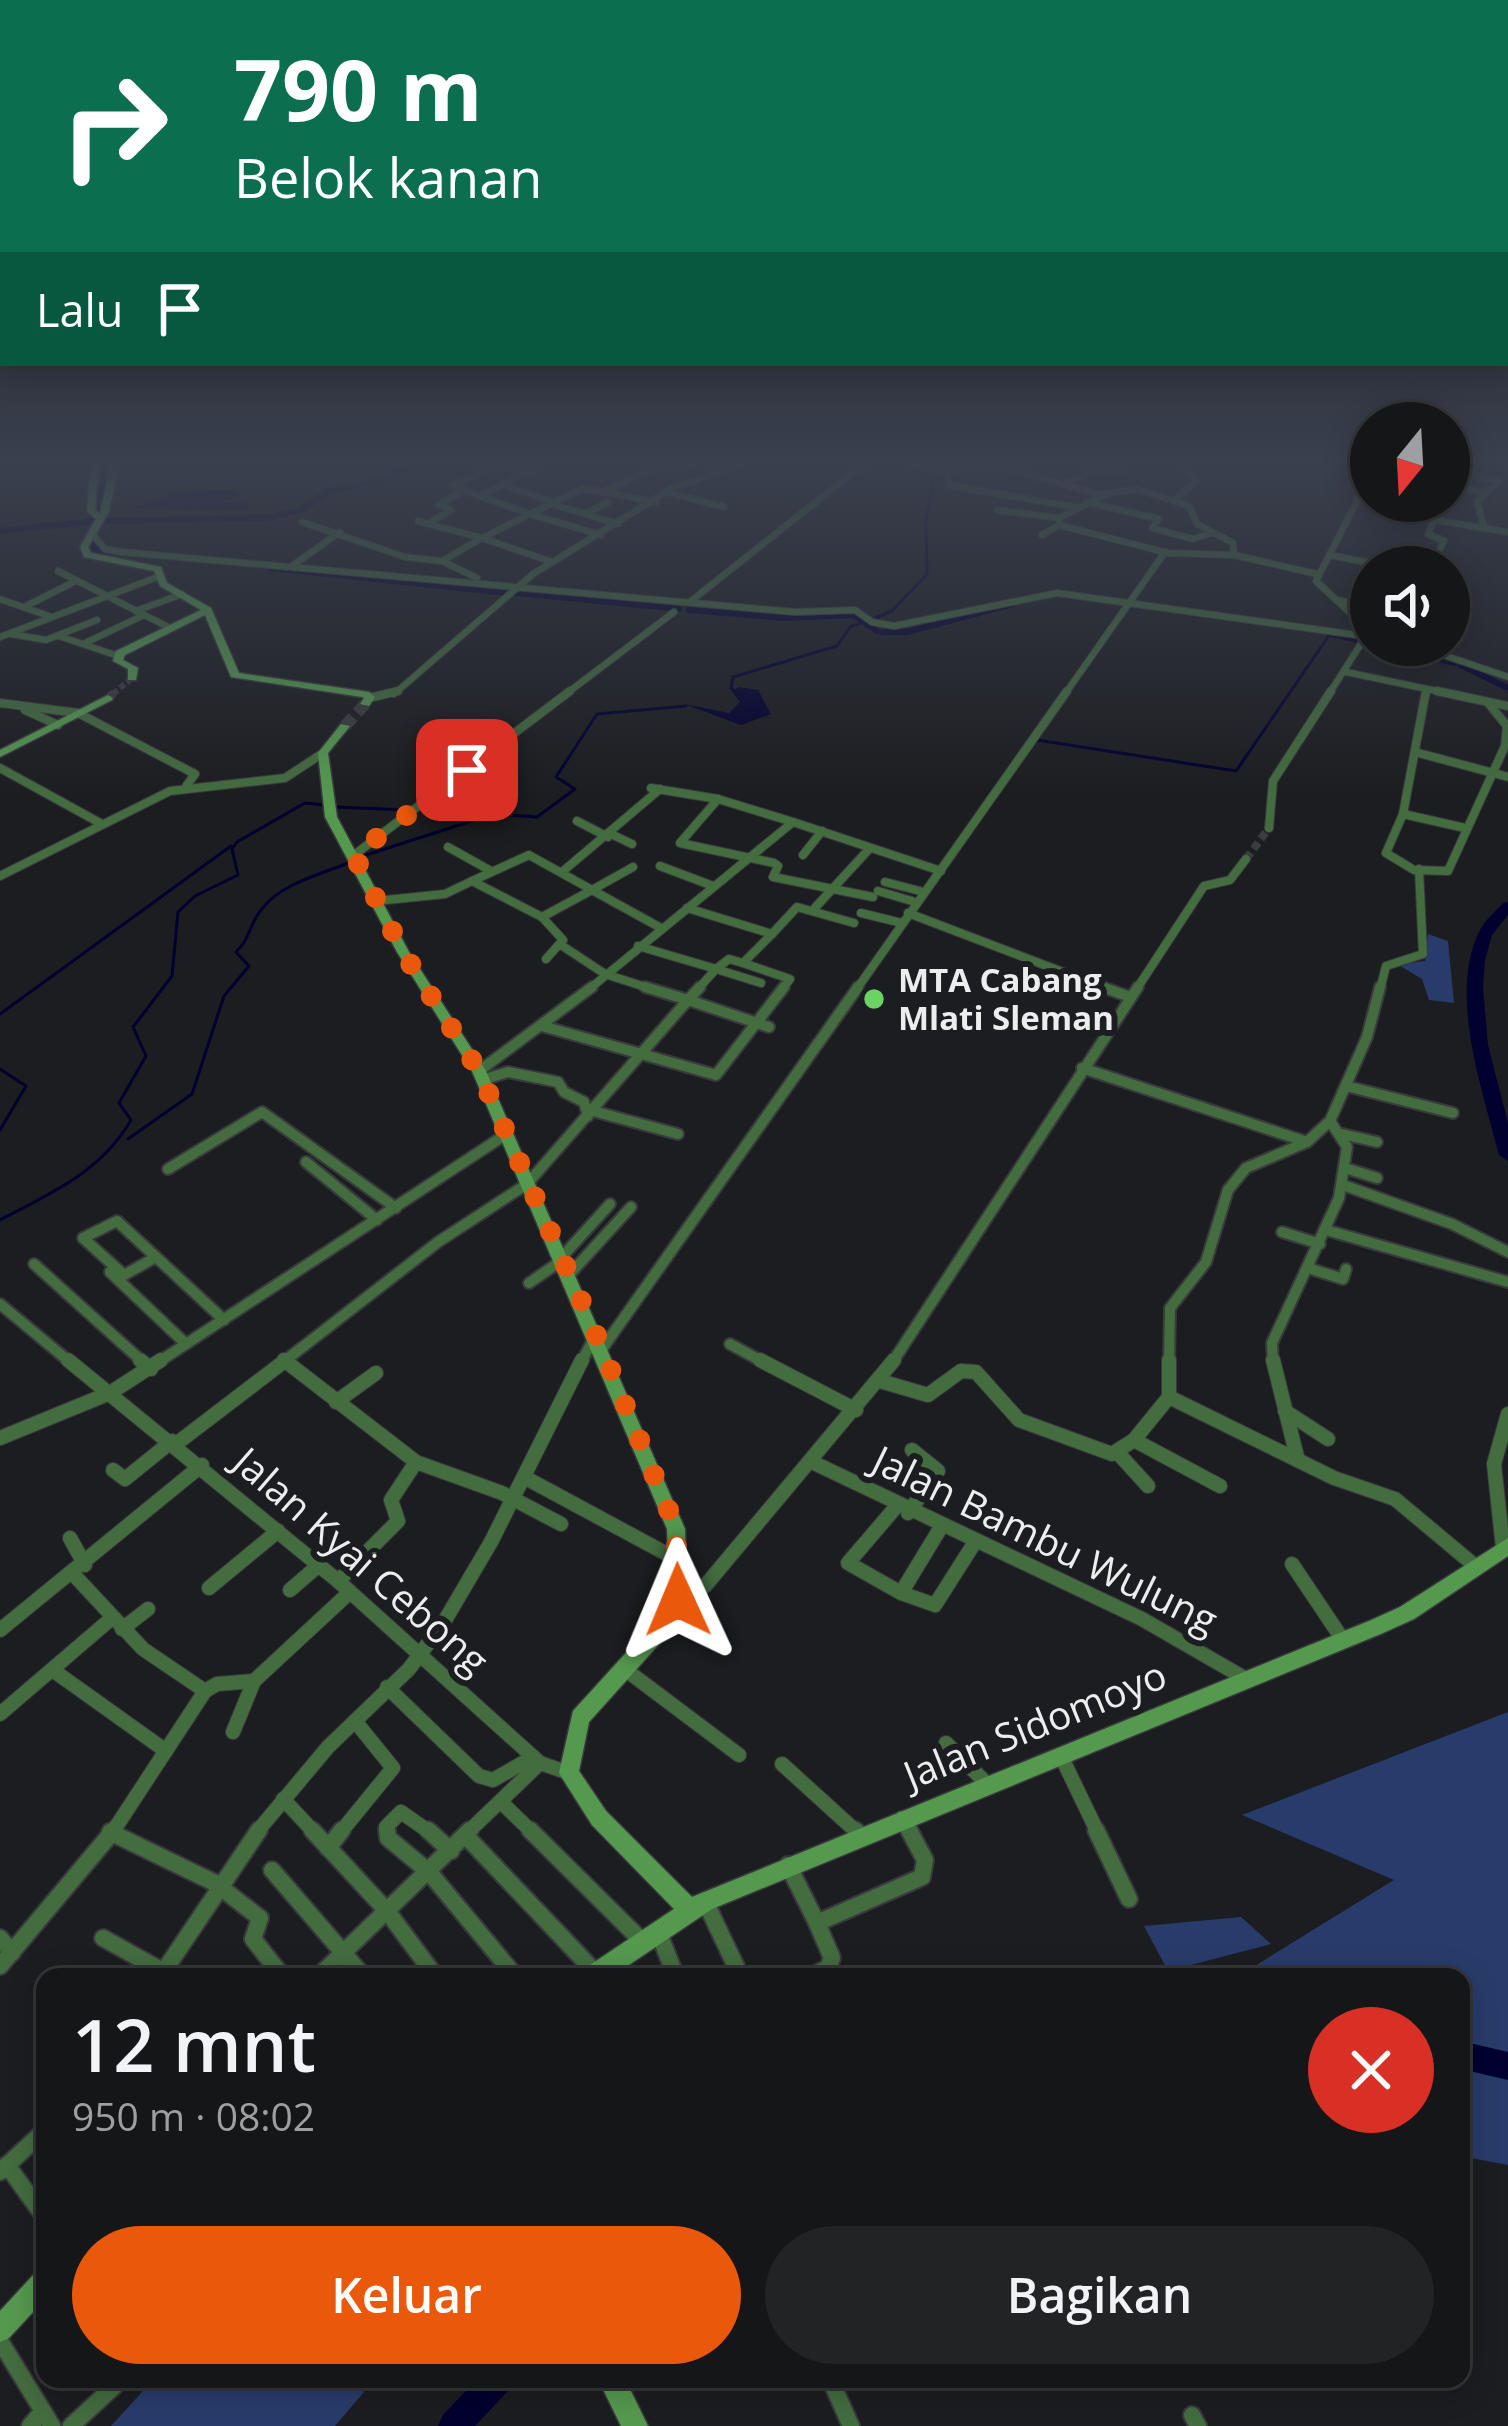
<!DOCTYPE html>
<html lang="id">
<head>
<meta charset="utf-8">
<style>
  :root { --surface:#151618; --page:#222325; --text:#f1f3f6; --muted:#9d9fa2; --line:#343537; --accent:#ea580c }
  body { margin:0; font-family:"Open Sans",sans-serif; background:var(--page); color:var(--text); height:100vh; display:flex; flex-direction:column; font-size:45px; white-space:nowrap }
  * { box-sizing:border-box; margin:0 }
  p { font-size:39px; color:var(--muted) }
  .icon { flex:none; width:66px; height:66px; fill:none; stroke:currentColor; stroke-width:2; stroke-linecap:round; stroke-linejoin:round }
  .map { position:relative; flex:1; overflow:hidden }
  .details { position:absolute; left:36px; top:1968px; width:1434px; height:420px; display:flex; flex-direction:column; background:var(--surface); border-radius:24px; box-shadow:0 6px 30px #0003,0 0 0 3px var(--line) }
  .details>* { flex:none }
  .top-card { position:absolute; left:0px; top:0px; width:1509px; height:366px; box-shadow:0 6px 30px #0003,0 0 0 3px var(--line); background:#0b6e4f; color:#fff; overflow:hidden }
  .needle { width:78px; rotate:198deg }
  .buttons { position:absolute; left:1350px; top:402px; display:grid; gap:24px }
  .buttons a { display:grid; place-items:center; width:120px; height:120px; border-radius:50%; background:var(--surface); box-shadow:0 6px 30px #0003,0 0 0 3px var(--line); font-size:60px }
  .pin { position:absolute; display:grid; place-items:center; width:102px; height:102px; color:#fff; margin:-51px; border-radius:24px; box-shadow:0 6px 18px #0006 }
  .me { position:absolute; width:132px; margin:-66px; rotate:359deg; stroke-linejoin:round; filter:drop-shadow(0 0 9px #0008) }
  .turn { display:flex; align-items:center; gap:42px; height:252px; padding:0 36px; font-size:54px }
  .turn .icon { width:156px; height:156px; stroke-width:2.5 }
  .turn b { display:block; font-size:84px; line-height:102px }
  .then { display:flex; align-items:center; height:114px; padding:0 36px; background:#0003; gap:24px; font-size:45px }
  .round { display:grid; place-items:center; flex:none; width:126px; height:126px; border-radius:63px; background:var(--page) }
  .overview { display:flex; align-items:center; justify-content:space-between; height:204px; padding:0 36px }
  h1 { font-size:72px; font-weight:600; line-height:90px }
  .cta { display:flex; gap:24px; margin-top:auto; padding:24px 36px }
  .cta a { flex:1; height:138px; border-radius:72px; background:var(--accent); color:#fff; font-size:48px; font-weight:600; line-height:138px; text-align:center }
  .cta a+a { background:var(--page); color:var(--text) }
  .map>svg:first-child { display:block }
  .green { fill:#283c6b }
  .water { fill:#01002f }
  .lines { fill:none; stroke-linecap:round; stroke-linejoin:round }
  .stream { stroke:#01002f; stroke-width:3 }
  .canal { stroke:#01002f; stroke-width:6 }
  .river { fill:#01002f; fill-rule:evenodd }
  .street-tunnel-far1 { stroke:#3b3c3f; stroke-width:6; stroke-dasharray:6 3; stroke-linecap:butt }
  .street-tunnel { stroke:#3b3c3f; stroke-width:8; stroke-dasharray:8 4.5; stroke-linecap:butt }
  .secondary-tunnel { stroke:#3b3c3f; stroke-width:12; stroke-dasharray:12 6; stroke-linecap:butt }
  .street-far4-casing { stroke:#393a3d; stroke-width:8 }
  .street-far3-casing { stroke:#393a3d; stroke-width:10 }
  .street-far2-casing { stroke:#393a3d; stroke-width:14 }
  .street-far1-casing { stroke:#393a3d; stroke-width:16 }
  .street-casing { stroke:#393a3d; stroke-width:20 }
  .secondary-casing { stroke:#393a3d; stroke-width:3 }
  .street-far4 { stroke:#436c3f; stroke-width:6 }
  .street-far3 { stroke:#436c3f; stroke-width:8 }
  .street-far2 { stroke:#436c3f; stroke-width:10 }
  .street-far1 { stroke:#436c3f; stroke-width:14 }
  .street { stroke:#436c3f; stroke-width:16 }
  .secondary { fill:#55994f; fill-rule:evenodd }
  .route { stroke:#ea580c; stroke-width:21; stroke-dasharray:0 37.8 }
  .poi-dot { fill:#6bd363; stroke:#1c1d20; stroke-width:4.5 }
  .labels { text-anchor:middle; stroke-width:12; stroke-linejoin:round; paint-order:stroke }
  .poi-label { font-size:33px; font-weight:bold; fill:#ecedee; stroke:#1c1d20; text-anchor:start }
  .near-street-label { font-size:39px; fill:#ecedee; stroke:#1c1d20 }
</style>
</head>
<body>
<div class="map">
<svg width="1508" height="2426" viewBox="0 0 1508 2426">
  <rect width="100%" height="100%" fill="#1c1d20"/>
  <!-- green -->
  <g class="green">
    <path d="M1428,934L1448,941L1454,1003L1429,1000L1422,979L1397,964L1425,961Z"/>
    <path d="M1508,1712V2165L1461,2156V1977H1237L1394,1880L1242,1815Z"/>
    <path d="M1241,1917L1271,1944L1168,1971L1144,1926Z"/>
    <path d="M154,2379H354L364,2392L335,2426H111Z"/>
  </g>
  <!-- water -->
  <g class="water">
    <path d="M236,490L241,495L218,502H245L249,510L135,508L176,492Z"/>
    <path d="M739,687L758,690L771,714L741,725L684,704L729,713L740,702L732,692Z"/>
  </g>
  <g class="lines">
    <!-- stream -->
    <g class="stream">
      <path d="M873,619L892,611L927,574L926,520L934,479L917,467"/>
      <path d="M737,693L731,688L733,677L837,646L850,627L861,623"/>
      <path d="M1037,740L1236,771L1330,634"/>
      <path d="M334,807L408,810"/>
      <path d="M360,857L493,814L537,817L575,789L556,777L597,714L686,706"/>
      <path d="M0,1014L231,846"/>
      <path d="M0,1069L26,1086L0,1130"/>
      <path d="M128,1139L192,1094L224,996L249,966L236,952C250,939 249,925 261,910C280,884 319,875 348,863"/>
      <path d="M0,1220C51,1193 101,1172 131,1120L119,1103L146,1056L133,1027L172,976L178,912L195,896L238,875L232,849L237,842L305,803L324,805"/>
    </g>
    <!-- canal -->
    <g class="canal">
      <path d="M96,511L107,459"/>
      <path d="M92,539L94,549L115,552"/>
      <path d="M271,568L506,593"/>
      <path d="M516,593L679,609"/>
      <path d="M689,610L784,618L853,615L877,631"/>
      <path d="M883,632H907L1013,604"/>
      <path d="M1331,634L1358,640"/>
      <path d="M1382,645L1454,663"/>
      <path d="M1460,665L1508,688"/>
    </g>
    <!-- river -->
    <g class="river">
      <path d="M425,459H438L377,484L332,493L305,512L266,521L95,524L0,534V528L95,518L266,515L298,508L325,489L370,480Z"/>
      <path d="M1508,902V915L1492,935L1485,960L1483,988L1488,1045L1508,1123V1161L1499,1155C1483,1091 1448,995 1479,932C1484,921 1495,912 1503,903Z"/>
      <path d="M1461,2041L1508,2052V2080L1461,2069Z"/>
      <path d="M477,2379H513L509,2390L475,2426H438L443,2415Z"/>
    </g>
    <!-- street-tunnel-far1 -->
    <path class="street-tunnel-far1" d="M113,694L132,678"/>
    <!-- street-tunnel -->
    <g class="street-tunnel">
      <path d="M108,698L116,691"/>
      <path d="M1246,859L1269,828"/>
    </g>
    <!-- secondary-tunnel -->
    <path class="secondary-tunnel" d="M345,726L365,704"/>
    <!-- street-far4 casing -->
    <g class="street-far4-casing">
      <g id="street-far4">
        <path d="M892,459L943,471L997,465L1101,495"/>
        <path d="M927,459L949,471L948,485L1075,507"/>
        <path d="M1172,459L1197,480L1175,500"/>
        <path d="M1103,468L1123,473"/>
        <path d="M1449,470L1499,481L1477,501L1484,527"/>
        <path d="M1062,484L1123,459"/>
        <path d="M506,486L554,502"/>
        <path d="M1457,486L1485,493"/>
        <path d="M1137,489L1189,506L1197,524L1233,543L1234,555L1168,553L1059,525V518L1108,493Z"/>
        <path d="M603,492L662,464L678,468L705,459"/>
        <path d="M666,492L724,507"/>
        <path d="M480,496L551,459"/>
        <path d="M1358,499L1411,506"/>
        <path d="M1086,502L1159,519L1152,528L1193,539L1212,533"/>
        <path d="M552,504L618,524"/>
        <path d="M997,510L1059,518"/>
        <path d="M530,514L583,488L656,502"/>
        <path d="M530,514L601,535"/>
        <path d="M585,514L608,502"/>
        <path d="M418,521L482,538L530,514L451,486L498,465L531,474"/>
        <path d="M302,522L405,557L442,561L482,538L552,562"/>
        <path d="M428,524L451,510L439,505L463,490"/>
        <path d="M1042,535L1059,525"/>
        <path d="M94,536L105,549L122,552L795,612L855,610L872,622L894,626L1057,593L1371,637"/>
        <path d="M1234,555L1317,574"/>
        <path d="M1330,555L1391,567"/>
        <path d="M442,561L477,578"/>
        <path d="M292,566L340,532"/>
        <path d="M1431,567L1444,541L1428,534L1434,520L1508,532"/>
        <path d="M58,571L170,628"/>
        <path d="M0,599L49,616"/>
        <path d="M1336,600L1371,606"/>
        <path d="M691,601L870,459"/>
        <path d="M24,607L76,581"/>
        <path d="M136,611L182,594"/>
        <path d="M11,634L46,640L97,620"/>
        <path d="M59,636L118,656"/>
        <path d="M0,637L160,576"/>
        <path d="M83,644L144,615"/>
        <path d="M1414,645L1508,677"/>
        <path d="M1346,672L1451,694"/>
        <path d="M394,694L533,574L671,489L754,459"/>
        <path d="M566,694L674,612"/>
        <path d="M1065,694L1165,552"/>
        <path d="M1329,694L1364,639L1358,620L1316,581L1371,474"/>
      </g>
    </g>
    <!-- street-far3 casing -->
    <g class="street-far3-casing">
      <g id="street-far3">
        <path d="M1426,691L1403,814L1386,853L1414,870L1448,871L1505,746L1507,726L1489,704"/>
        <path d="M1437,691L1508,706"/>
        <path d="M369,698L398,691"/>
        <path d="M0,703L78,713L195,774L187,785"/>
        <path d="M25,710L58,725"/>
        <path d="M1415,752L1508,777"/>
        <path d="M0,768L100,823"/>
        <path d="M718,799L680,843L774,863L778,866L773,877L873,897"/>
        <path d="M1403,814L1465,828"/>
        <path d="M577,821L608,837"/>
        <path d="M793,822L941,871"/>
        <path d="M1269,828L1273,781L1331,691"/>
        <path d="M611,834L632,844"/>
        <path d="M448,847L491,871"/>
        <path d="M354,855L570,691"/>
        <path d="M529,855L592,890L542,917L472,881Z"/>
        <path d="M803,855L822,831"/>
        <path d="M660,866L713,886"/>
        <path d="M562,872L660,789"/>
        <path d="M0,876L170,791L285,778L323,753"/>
        <path d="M885,882L920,891"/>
        <path d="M592,890L661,928"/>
        <path d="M592,890L633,867"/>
        <path d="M878,891L912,901"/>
        <path d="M376,901L445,894L472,881"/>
        <path d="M687,908L772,934L743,963L729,959L716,969L761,983"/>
        <path d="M813,910L870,848"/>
        <path d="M861,913L902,923"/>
        <path d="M908,913L1110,990"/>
        <path d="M542,917L563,940L546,959"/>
        <path d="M772,934L797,907L854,923"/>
        <path d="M561,945L605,974L655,990"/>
        <path d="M638,946L716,969L697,990"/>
        <path d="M743,963L790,979L782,990"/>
        <path d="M588,990L793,822L718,799L651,788"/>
        <path d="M856,990L1067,691"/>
        <path d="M1136,990L1204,886L1230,880L1246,859"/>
        <path d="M1380,990L1386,966L1423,954L1419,869"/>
      </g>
    </g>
    <!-- street-far2 casing -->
    <g class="street-far2-casing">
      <g id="street-far2">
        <path d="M700,987L688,1000L769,1027"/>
        <path d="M1102,987L1130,997"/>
        <path d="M542,1026L716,1075L784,987"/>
        <path d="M1082,1068L1307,1142"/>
        <path d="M479,1071L592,987"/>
        <path d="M482,1080L508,1072L558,1082L564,1092L584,1102L588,1116"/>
        <path d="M1346,1086L1453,1113"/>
        <path d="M593,1111L678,1134"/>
        <path d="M1342,1134L1377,1142"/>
        <path d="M306,1162L377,1220"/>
        <path d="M1345,1168L1377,1178"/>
        <path d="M168,1169L262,1112L396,1208"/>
        <path d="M1343,1185L1452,1224L1508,1252"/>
        <path d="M117,1221L156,1257L124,1275L83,1238Z"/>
        <path d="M1326,1230L1508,1282"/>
        <path d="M1282,1232L1320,1244"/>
        <path d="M156,1257L224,1320"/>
        <path d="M560,1259L610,1204"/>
        <path d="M34,1264L144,1363"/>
        <path d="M1308,1268L1343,1279L1346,1269"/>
        <path d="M110,1272L186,1344"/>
        <path d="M568,1276L631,1207"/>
        <path d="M529,1283L561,1261"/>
        <path d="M0,1304L71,1363"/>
        <path d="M730,1344L765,1363"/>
        <path d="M602,1349L858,987"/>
        <path d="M157,1363L505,1135"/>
        <path d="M282,1363L438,1242L527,1184L688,1000L645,987"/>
        <path d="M581,1363L596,1334"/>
        <path d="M892,1363L1138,987"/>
        <path d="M1169,1363L1170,1308L1206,1262L1228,1190L1246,1168L1307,1142L1330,1121"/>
        <path d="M1273,1363L1272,1343L1339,1198L1347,1147L1330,1121L1367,1037L1380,987"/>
      </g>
    </g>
    <!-- street-far1 casing -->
    <g class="street-far1-casing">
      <g id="street-far1">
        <path d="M68,1360L338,1581L540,1763L569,1773"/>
        <path d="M140,1360L151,1369"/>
        <path d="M284,1360L416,1462L502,1493L561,1524"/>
        <path d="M760,1360L856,1410"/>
        <path d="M1273,1360L1297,1457"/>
        <path d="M880,1381L928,1395L961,1371L976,1372L1019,1420L1112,1454L1134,1440L1169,1397L1334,1478L1395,1499L1474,1565"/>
        <path d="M1169,1397V1360"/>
        <path d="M336,1402L376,1373"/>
        <path d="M1285,1411L1328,1439"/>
        <path d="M0,1438L110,1393L161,1360"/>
        <path d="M1134,1440L1220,1486"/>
        <path d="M176,1444L286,1360"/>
        <path d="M1117,1452L1148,1486"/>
        <path d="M814,1463L1142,1619L1246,1679"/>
        <path d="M113,1470L125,1479L172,1441"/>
        <path d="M524,1477L678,1560"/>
        <path d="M896,1507L848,1563L901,1593L941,1527"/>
        <path d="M908,1513L938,1471L912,1450"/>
        <path d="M70,1538L85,1565"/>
        <path d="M1503,1548L1494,1464L1508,1414"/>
        <path d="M1292,1564L1343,1640"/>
        <path d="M74,1575L143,1649L205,1691L217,1684L254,1681"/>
        <path d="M338,1581L398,1521L391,1500L416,1462"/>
        <path d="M209,1588L278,1531"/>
        <path d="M290,1590L319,1565"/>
        <path d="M901,1593L935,1605L975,1542"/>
        <path d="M679,1600L705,1586L894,1360"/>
        <path d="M122,1629L148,1609"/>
        <path d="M0,1630L202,1465"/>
        <path d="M626,1670L739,1755"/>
        <path d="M54,1671L166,1751"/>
        <path d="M387,1687L479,1776L493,1780L533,1757"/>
        <path d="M0,1714L112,1618"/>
        <path d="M233,1732L254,1681L350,1592"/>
        <path d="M946,1743L987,1784"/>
        <path d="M1061,1756L1098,1833"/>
        <path d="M782,1764L858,1833"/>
        <path d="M283,1799L315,1833"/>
        <path d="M501,1802L533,1833"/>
        <path d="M902,1818L910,1833"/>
        <path d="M112,1833L205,1691"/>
        <path d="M256,1833L328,1747L409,1669L444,1622L491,1542L582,1360"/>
        <path d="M340,1833L393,1768L355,1721"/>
        <path d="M387,1833L386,1827L401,1812L431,1833"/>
        <path d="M467,1833L540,1763"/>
      </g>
    </g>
    <!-- street casing -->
    <g class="street-casing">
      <g id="street">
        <path d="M312,1830L387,1911L436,1977"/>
        <path d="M387,1830L388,1838L429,1872L516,1977"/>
        <path d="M428,1830L451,1851"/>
        <path d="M530,1830L643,1942"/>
        <path d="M855,1830L861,1836"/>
        <path d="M1096,1830L1129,1899"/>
        <path d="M110,1832L215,1883L260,1918L253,1939L283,1977"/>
        <path d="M466,1836L596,1973"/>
        <path d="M328,1848L342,1830"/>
        <path d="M788,1865L817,1923L922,1877L925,1860L909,1830"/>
        <path d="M272,1870L364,1977"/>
        <path d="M705,1901L741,1977"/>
        <path d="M658,1931L676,1977"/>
        <path d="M0,1938L12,1953"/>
        <path d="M103,1938L164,1972"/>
        <path d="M0,1966L114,1830"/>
        <path d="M160,1977L259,1830"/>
        <path d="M318,1977L470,1830"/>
        <path d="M810,1977L828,1968L832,1958L817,1923"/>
        <path d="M7,2165L45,2218"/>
        <path d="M0,2172L45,2130"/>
        <path d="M0,2341L52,2426"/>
        <path d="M830,2379L851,2426"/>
        <path d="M1192,2415L1198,2426"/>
        <path d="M30,2426L43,2411"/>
        <path d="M71,2426L122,2379"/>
      </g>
    </g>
    <!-- secondary casing -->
    <g class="secondary-casing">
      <g id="secondary">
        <path d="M91,459H99L95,510L100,514L112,459H120L109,512L88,547L91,553L161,567L167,583L211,608L239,673L369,692L375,697L369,706L360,704L364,698L362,697L231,677L205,615L125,655L123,660L138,668L136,680H128V669L113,661L116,651L201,610L160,586L154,571L84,557L80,547L96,519L87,511Z"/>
        <path d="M108,695L113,698L112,700L0,757V750Z"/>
        <path d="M341,724L350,726L328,753L337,817L409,952L486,1071L685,1529L687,1600L669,1633L589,1722L579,1771L606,1811L692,1897L1369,1621L1400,1607L1508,1538V1556L1414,1619L1383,1633L712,1909L611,1977H581L584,1969L674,1909L592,1825L559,1773L573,1711L655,1621L669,1599L667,1529L472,1071L397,952L325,817L318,753Z"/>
        <path d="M45,2269V2299L9,2338L0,2342V2311L36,2272Z"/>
        <path d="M598,2379H625L648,2426H621Z"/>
      </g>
    </g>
    <!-- street-far4 -->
    <use href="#street-far4" class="street-far4"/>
    <!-- street-far3 -->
    <use href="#street-far3" class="street-far3"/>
    <!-- street-far2 -->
    <use href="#street-far2" class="street-far2"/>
    <!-- street-far1 -->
    <use href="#street-far1" class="street-far1"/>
    <!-- street -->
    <use href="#street" class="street"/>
    <!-- secondary -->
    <use href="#secondary" class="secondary"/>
  </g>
  <!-- sky -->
  <linearGradient id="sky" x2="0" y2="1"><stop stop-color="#0f1012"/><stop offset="0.58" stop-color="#3a404e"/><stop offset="1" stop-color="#3a404e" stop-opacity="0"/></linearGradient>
  <rect width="1508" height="798" fill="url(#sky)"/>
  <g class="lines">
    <!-- route -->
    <path class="route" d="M467,770L354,855L403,952L479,1071L596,1334L676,1528L678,1600"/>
  </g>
  <!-- markers -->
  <circle class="poi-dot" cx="874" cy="999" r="12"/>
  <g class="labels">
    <!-- poi labels -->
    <g class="poi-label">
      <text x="898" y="992">MTA Cabang<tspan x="898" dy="38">Mlati Sleman</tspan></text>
    </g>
    <!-- near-street labels -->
    <g class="near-street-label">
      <text transform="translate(1045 1540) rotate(26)" y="14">Jalan Bambu Wulung</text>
      <text transform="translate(361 1561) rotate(41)" y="14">Jalan Kyai Cebong</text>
      <text transform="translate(1035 1725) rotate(-22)" y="14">Jalan Sidomoyo</text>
    </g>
  </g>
</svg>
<div class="buttons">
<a><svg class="needle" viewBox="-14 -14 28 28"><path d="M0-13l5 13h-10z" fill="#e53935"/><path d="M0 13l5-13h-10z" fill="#9d9fa2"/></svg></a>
<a><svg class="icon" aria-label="sound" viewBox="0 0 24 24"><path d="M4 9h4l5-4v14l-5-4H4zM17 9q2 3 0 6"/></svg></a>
</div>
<div class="pin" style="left:467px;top:770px;background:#d93025"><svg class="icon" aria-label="arrive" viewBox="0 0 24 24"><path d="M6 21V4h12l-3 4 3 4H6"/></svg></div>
<svg class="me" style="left:678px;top:1600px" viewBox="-20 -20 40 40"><path d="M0-17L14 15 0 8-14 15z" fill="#ea580c" stroke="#fff" stroke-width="4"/></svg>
<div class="top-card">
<div class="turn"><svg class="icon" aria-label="right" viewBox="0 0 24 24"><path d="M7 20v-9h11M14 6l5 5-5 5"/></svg><div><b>790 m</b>Belok kanan</div></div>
<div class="then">Lalu<svg class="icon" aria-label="arrive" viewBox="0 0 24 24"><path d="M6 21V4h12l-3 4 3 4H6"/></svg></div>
</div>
<section class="details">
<div class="overview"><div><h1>12 mnt</h1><p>950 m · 08:02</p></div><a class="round" style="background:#d93025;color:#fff"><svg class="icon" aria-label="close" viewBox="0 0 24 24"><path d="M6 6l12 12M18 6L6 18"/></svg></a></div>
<div class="cta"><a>Keluar</a><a>Bagikan</a></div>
</section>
</div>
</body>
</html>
